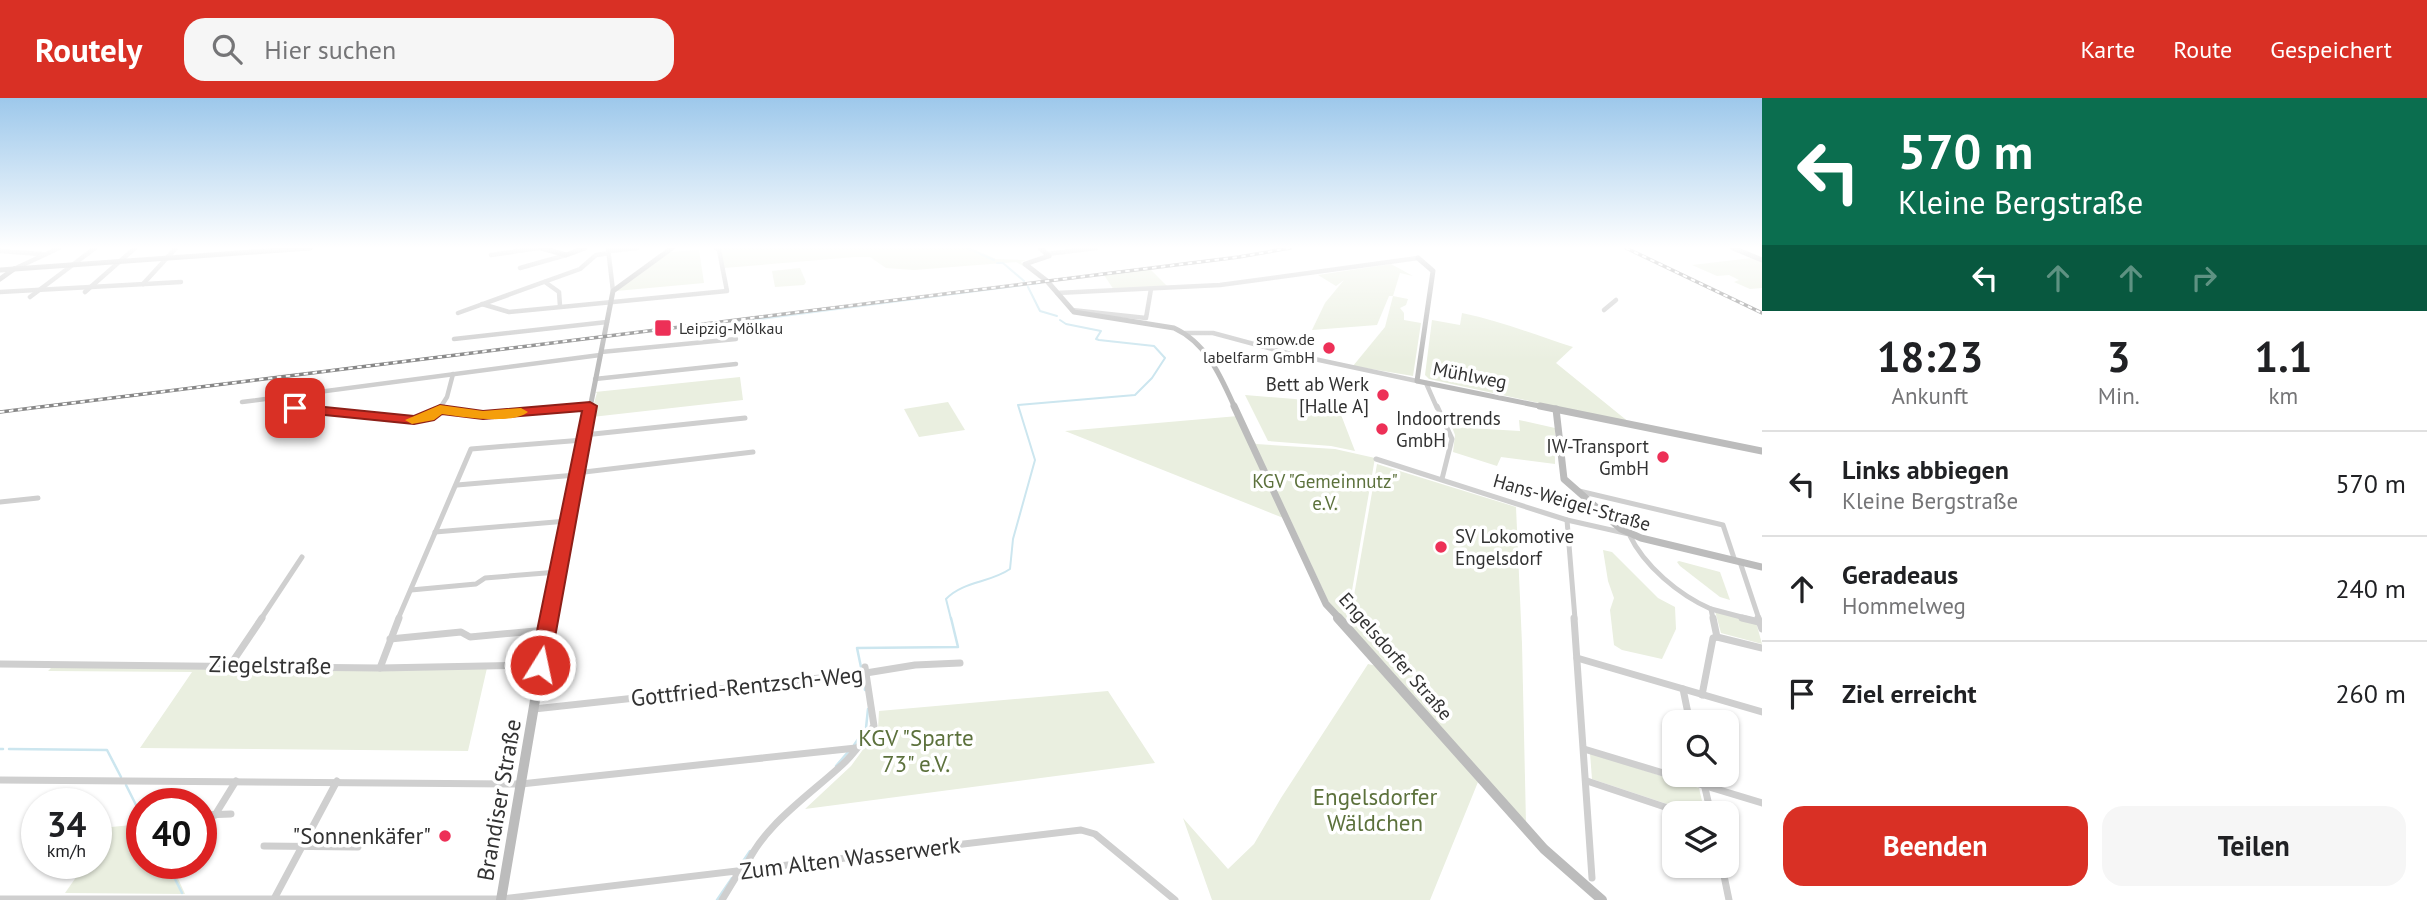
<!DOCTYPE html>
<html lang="de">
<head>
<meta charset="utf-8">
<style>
  :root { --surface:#fff; --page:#f6f6f6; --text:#202124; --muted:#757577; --line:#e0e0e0; --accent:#d93025 }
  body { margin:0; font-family:"PT Sans",sans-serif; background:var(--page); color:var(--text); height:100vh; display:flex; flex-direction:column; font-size:26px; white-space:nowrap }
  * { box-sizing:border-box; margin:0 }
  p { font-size:23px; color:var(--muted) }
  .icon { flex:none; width:38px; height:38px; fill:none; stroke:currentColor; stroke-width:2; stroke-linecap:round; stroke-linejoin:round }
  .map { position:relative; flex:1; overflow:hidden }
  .sheet { display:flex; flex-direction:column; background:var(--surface); width:665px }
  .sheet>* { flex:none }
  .banner { background:#0b6e4f; color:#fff; overflow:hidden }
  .tools { position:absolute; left:1662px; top:612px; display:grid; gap:14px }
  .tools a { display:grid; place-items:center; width:77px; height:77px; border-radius:14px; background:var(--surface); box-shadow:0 2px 5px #0004; font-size:35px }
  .speed { position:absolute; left:21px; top:690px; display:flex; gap:14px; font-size:35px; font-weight:700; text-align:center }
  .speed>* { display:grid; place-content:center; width:91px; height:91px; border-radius:50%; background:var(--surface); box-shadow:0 2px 5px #0004; line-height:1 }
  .speed small { font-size:18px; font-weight:400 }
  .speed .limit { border:10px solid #d22; background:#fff; color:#111 }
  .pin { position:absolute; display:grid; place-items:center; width:60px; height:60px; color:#fff; margin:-30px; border-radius:14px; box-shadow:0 4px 10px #0006 }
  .me { position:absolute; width:77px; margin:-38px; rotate:10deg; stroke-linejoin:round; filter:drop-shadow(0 0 5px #0008) }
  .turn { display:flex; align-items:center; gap:24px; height:147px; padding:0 21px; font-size:32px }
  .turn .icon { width:91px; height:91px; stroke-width:2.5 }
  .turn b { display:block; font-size:49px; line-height:60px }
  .lanes { display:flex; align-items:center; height:66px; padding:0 21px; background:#0003; justify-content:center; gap:35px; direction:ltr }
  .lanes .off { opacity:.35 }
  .eta { display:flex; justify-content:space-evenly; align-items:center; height:119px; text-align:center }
  .eta b { font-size:42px; font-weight:700; line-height:49px }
  .action { display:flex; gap:14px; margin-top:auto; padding:14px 21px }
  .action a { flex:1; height:80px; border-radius:21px; background:var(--accent); color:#fff; font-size:28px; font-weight:700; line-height:80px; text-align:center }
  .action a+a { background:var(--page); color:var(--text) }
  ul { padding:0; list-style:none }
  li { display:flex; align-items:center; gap:21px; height:105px; padding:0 21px; border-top:2px solid var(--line) }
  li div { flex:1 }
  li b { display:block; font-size:26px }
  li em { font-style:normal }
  header { display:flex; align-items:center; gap:42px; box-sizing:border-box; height:98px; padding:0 35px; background:var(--accent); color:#fff }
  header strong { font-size:33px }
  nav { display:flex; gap:38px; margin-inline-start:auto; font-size:24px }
  .search { width:490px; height:63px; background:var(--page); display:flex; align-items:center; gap:18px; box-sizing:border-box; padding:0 24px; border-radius:21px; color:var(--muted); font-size:26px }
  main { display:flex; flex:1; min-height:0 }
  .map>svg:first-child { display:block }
  .green { fill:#eaefe0 }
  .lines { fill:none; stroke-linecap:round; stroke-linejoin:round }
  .stream-far1 { stroke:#cce6ef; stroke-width:2 }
  .stream { stroke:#cce6ef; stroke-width:2.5 }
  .street-far2 { stroke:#cfcfcf; stroke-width:4.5 }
  .street-far1 { stroke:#cfcfcf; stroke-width:5 }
  .street { stroke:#cfcfcf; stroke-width:7 }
  .secondary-far2 { stroke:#bcbcbc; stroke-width:5 }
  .secondary-far1 { stroke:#bcbcbc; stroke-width:7 }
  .secondary { stroke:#bcbcbc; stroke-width:10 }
  .rail-casing { stroke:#878787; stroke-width:3.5 }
  .rail { stroke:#fff; stroke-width:2; stroke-dasharray:4.5; stroke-linecap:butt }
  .route { fill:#d93025; stroke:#8d1f18; stroke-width:2 }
  .slow { fill:#f59e0b }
  .poi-dot { fill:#ed3057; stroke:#fff; stroke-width:2.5 }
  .labels { text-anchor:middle; stroke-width:7; stroke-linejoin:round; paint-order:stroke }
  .far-poi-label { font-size:16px; fill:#323232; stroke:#fff; text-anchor:start }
  .street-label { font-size:19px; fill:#323232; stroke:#fff }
  .poi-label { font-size:19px; fill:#323232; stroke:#fff; text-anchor:end }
  .park-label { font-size:19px; fill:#5c713c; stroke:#fff }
  .near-street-label { font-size:23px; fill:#323232; stroke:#fff }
  .near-park-label { font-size:23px; fill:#5c713c; stroke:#fff }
  .near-poi-label { font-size:23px; fill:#323232; stroke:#fff; text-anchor:end }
</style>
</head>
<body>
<header>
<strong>Routely</strong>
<div class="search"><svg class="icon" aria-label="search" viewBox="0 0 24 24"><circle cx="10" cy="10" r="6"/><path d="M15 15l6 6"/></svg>Hier suchen</div>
<nav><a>Karte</a><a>Route</a><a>Gespeichert</a></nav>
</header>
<main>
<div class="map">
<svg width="1762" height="802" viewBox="0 0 1762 802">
  <rect width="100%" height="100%" fill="#fff"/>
  <!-- green -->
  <g class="green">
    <path d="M719,150H971L996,161L1026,162L1021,164L1027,170L1016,164L914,172L886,170L870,159H855L724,170Z"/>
    <path d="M699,152L704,185L616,193L670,154Z"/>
    <path d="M1752,160L1762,164V190L1750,191L1734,184L1739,182L1729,177L1717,178L1692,167Z"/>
    <path d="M1391,166L1413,178L1400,175L1393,198L1408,201L1406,207L1400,210L1404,215V222L1421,225L1413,278L1353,268L1385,229L1393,198H1389L1377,227L1312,232L1325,205L1344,182L1336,188L1318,177Z"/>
    <path d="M800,170L806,184L804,187L775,189L772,173Z"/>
    <path d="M1150,171L1168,189L1114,192L1104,177Z"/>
    <path d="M1462,215C1501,223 1535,237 1573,249L1556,265L1630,325L1429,281L1425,277L1432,222L1460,227Z"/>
    <path d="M740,279L743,302L592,319C593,309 594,304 597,295L595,294Z"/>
    <path d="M1245,297L1295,301L1338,309L1355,353L1331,348L1268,343Z"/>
    <path d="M948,304L965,332L919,339L904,311Z"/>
    <path d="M1238,318L1256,346L1335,351L1375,360L1346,527L1331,509L1291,423L1065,333Z"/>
    <path d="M1519,322L1555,330V366L1501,359L1497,368L1453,354L1455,337L1452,329L1520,333Z"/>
    <path d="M1377,366L1516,409L1522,546L1526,726L1349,526Z"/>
    <path d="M1603,452L1612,454L1658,500L1675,509L1676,531L1662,561L1622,552L1614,547L1610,512L1614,500L1608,483Z"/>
    <path d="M1679,463L1720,474L1730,502L1720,499L1680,468L1677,464Z"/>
    <path d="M1715,513L1756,524L1762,546L1721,535Z"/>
    <path d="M1368,566L1377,568L1478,684L1430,802H1212L1183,720L1228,771L1254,746L1281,700Z"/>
    <path d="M53,568L487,570L468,653L140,650L192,574L48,573Z"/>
    <path d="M1108,593L1155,665L805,711L851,668L878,631L879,613Z"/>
    <path d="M1590,655L1699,690L1705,716H1697L1592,681Z"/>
    <path d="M142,726V765H171L185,796L65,795L86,765H96V749L111,729Z"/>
  </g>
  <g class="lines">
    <!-- stream-far1 -->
    <g class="stream-far1">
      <path d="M967,150L994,162"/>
      <path d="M997,165H1003L1024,183"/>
      <path d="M1028,189L1040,213L1057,218"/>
      <path d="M736,224L1040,185"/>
      <path d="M951,521L946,501C963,483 990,485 1010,471L1013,441L1035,362L1018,307L1135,297L1152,280L1165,260L1154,248L1099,242L1096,241L1101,233L1066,226L1060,222"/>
    </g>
    <!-- stream -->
    <g class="stream">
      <path d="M862,574L857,550L958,549L951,520"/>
      <path d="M863,579L865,592"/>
      <path d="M854,647L866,630L868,611"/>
      <path d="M0,651H3"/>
      <path d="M9,651L107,652L121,679"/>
      <path d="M836,668L848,654"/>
      <path d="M126,687L142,719"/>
      <path d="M167,765L182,795"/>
      <path d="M739,769L750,753"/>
      <path d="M717,802L732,780"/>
    </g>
    <!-- street-far2 -->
    <g class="street-far2">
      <path d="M608,150L613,193"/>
      <path d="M0,153L42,156"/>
      <path d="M609,153L637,150"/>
      <path d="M1047,156L1096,150"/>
      <path d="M491,157L538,150"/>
      <path d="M520,170L566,157"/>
      <path d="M14,171L59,150"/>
      <path d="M545,184L559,194L560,208"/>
      <path d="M143,186L176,150"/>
      <path d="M0,194L181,184"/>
      <path d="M85,194L135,150"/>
      <path d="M1057,195L1220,187L1418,160"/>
      <path d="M30,199L95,150"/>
      <path d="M482,206L509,214L727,193L719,152L716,150"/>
      <path d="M1072,212L1146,220L1151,191"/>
      <path d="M1604,212L1616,202"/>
      <path d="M458,215L580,171L596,157L609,155"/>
      <path d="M1185,235H1213L1291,256L1417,283"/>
      <path d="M454,241L607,224"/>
      <path d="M601,254L736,241"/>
      <path d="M595,281L736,266"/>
      <path d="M1426,285L1437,310"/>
      <path d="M242,304L600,257"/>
      <path d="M295,310L300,296"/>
      <path d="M440,310L447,299L453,276"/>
      <path d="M569,310L590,308"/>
    </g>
    <!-- street-far1 -->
    <g class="street-far1">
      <path d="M296,308L295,310L418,322L433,315L441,308"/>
      <path d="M1437,308L1452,341L1442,381"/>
      <path d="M440,311L483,317L590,308"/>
      <path d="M584,337L745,320"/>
      <path d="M1376,361L1567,422L1629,436C1644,468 1679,497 1711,511L1713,521"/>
      <path d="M576,375L753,354"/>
      <path d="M457,387L576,377"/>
      <path d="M1579,393L1723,427L1735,463"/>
      <path d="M0,404L38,400"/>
      <path d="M1567,422L1575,521"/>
      <path d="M435,434L567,423"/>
      <path d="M1740,464L1759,521"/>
      <path d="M411,492L476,486L485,480L558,474"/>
      <path d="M1711,511L1749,521"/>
      <path d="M261,521L302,459"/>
      <path d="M398,521L471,351L583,342"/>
    </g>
    <!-- street -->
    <g class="street">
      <path d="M1574,520L1592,780"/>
      <path d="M1742,520L1759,524"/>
      <path d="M1758,520L1762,531"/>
      <path d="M1717,539L1762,550"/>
      <path d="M390,541L461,534L470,539L546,532"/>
      <path d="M1577,560L1762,614"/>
      <path d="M0,566L380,570L540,567"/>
      <path d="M231,566L262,520"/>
      <path d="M380,570L399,520"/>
      <path d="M1683,591L1690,625"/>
      <path d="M1702,597L1713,540L1717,539L1713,520"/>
      <path d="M534,611L866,575L915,567L960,565"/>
      <path d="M1584,651L1762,705"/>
      <path d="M1702,677L1711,716"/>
      <path d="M0,682L521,686L856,650"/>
      <path d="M1587,683L1686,716"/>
      <path d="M204,717L231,716"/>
      <path d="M215,717L236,683"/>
      <path d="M264,748L358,749"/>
      <path d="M1722,768L1729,802"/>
      <path d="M744,773C760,729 810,697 843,666C855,655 864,641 874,628L865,569"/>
      <path d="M0,801H501L1081,732L1095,736L1175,802"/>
      <path d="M274,801L337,683"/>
      <path d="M722,802L736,779V774"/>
    </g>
    <!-- secondary-far2 -->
    <g class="secondary-far2">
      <path d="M541,150L566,157L585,150"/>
      <path d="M1040,150L1049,158L1025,166L1047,183L1074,214L1174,230C1207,245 1221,279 1235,310"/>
      <path d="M1733,150L1762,162"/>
      <path d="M1418,160L1433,173L1417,283L1549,310"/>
      <path d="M0,172L310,150"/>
      <path d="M0,181L14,171"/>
      <path d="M590,310L613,193L672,150"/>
    </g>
    <!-- secondary-far1 -->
    <g class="secondary-far1">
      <path d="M1234,308L1326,506L1340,521"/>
      <path d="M1540,308L1762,353"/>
      <path d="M1556,311L1564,381L1621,431L1641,440L1762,469"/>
      <path d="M548,521L590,308"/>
    </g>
    <!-- secondary -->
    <g class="secondary">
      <path d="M1338,520L1544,751L1602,802"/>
      <path d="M501,802L549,520"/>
    </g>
    <!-- rail casing -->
    <g class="rail-casing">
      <g id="rail">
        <path d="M1626,150L1762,215"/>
        <path d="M0,314L1239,159L1290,150"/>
      </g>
    </g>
    <!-- rail -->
    <use href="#rail" class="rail"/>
  </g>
  <!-- sky -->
  <linearGradient id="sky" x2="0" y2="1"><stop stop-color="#9dc8eb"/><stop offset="0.57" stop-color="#fff"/><stop offset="1" stop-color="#fff" stop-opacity="0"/></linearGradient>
  <rect width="1762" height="262" fill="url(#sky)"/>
  <!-- route -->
  <path class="route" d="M590,304L597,308L550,567L547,572L540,574L533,572L530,567L582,313L483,321L442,316L434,322L414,326L295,314L288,310L295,306L414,318L440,307L483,313Z"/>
  <!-- slow -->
  <path class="slow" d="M440,307L483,313L521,310L528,314C512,327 463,319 442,316L434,322L412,326L405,322Z"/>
  <!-- markers -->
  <g class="poi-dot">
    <rect x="654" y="221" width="18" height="18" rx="3.5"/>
    <circle cx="1329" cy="250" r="7"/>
    <circle cx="1383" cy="297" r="7"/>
    <circle cx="1382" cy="331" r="7"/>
    <circle cx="1663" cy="359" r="7"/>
    <circle cx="1441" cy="449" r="7"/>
    <circle cx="445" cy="738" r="7"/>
  </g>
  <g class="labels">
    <!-- far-poi labels -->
    <g class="far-poi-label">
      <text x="679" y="236">Leipzig-Mölkau</text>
      <text x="1315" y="247" text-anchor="end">smow.de<tspan x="1315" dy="18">labelfarm GmbH</tspan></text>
    </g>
    <!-- street labels -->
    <g class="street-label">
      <text transform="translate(1470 277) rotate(11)" y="7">Mühlweg</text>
      <text transform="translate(1572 404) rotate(16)" y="7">Hans-Weigel-Straße</text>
      <text transform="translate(1396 558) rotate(49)" y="7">Engelsdorfer Straße</text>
    </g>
    <!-- poi labels -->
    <g class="poi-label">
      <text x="1369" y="293">Bett ab Werk<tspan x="1369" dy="22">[Halle A]</tspan></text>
      <text x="1396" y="327" text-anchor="start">Indoortrends<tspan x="1396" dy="22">GmbH</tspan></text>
      <text x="1649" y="355">IW-Transport<tspan x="1649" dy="22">GmbH</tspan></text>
      <text x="1455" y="445" text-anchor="start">SV Lokomotive<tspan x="1455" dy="22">Engelsdorf</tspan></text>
    </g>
    <!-- park labels -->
    <g class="park-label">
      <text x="1325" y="390">KGV "Gemeinnutz"<tspan x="1325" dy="22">e.V.</tspan></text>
    </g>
    <!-- near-street labels -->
    <g class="near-street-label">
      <text transform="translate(270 567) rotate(1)" y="8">Ziegelstraße</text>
      <text transform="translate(747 588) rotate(-6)" y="8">Gottfried-Rentzsch-Weg</text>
      <text transform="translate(499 702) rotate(-80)" y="8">Brandiser Straße</text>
      <text transform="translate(850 760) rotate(-7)" y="8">Zum Alten Wasserwerk</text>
    </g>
    <!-- near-park labels -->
    <g class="near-park-label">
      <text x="916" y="648">KGV "Sparte<tspan x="916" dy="26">73" e.V.</tspan></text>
      <text x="1375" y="707">Engelsdorfer<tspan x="1375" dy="26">Wäldchen</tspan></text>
    </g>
    <!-- near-poi labels -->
    <g class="near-poi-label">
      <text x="431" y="746">"Sonnenkäfer"</text>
    </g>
  </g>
</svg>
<div class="tools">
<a><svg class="icon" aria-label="search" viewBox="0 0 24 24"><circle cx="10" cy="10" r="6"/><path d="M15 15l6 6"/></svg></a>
<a><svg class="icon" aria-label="layers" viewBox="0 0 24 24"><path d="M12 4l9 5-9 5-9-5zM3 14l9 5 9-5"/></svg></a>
</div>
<div class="speed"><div>34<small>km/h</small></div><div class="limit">40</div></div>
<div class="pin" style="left:295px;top:310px;background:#d93025"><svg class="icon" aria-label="arrive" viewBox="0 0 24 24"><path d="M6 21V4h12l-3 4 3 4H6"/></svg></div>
<svg class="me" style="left:540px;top:567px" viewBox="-20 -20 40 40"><circle r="17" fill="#d93025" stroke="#fff" stroke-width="3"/><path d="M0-11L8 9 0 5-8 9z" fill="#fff"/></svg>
</div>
<section class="sheet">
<div class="banner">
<div class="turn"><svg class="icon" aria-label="left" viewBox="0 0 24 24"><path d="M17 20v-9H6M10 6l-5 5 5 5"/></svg><div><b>570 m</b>Kleine Bergstraße</div></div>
<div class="lanes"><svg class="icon" aria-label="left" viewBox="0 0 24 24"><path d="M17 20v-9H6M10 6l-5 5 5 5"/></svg><svg class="icon off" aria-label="ahead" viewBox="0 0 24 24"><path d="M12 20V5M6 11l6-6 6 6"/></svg><svg class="icon off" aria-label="ahead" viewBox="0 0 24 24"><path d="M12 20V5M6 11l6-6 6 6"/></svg><svg class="icon off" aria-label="right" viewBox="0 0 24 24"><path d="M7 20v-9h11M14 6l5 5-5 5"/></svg></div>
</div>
<div class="eta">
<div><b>18:23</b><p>Ankunft</p></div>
<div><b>3</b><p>Min.</p></div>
<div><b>1.1</b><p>km</p></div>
</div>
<ul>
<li><svg class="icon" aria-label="left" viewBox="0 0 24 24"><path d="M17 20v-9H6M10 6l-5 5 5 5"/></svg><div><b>Links abbiegen</b><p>Kleine Bergstraße</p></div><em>570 m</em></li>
<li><svg class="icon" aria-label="ahead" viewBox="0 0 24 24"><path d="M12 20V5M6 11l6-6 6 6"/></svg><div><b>Geradeaus</b><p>Hommelweg</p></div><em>240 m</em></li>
<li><svg class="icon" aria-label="arrive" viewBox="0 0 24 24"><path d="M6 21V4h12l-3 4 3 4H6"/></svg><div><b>Ziel erreicht</b></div><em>260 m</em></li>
</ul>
<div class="action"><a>Beenden</a><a>Teilen</a></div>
</section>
</main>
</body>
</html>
